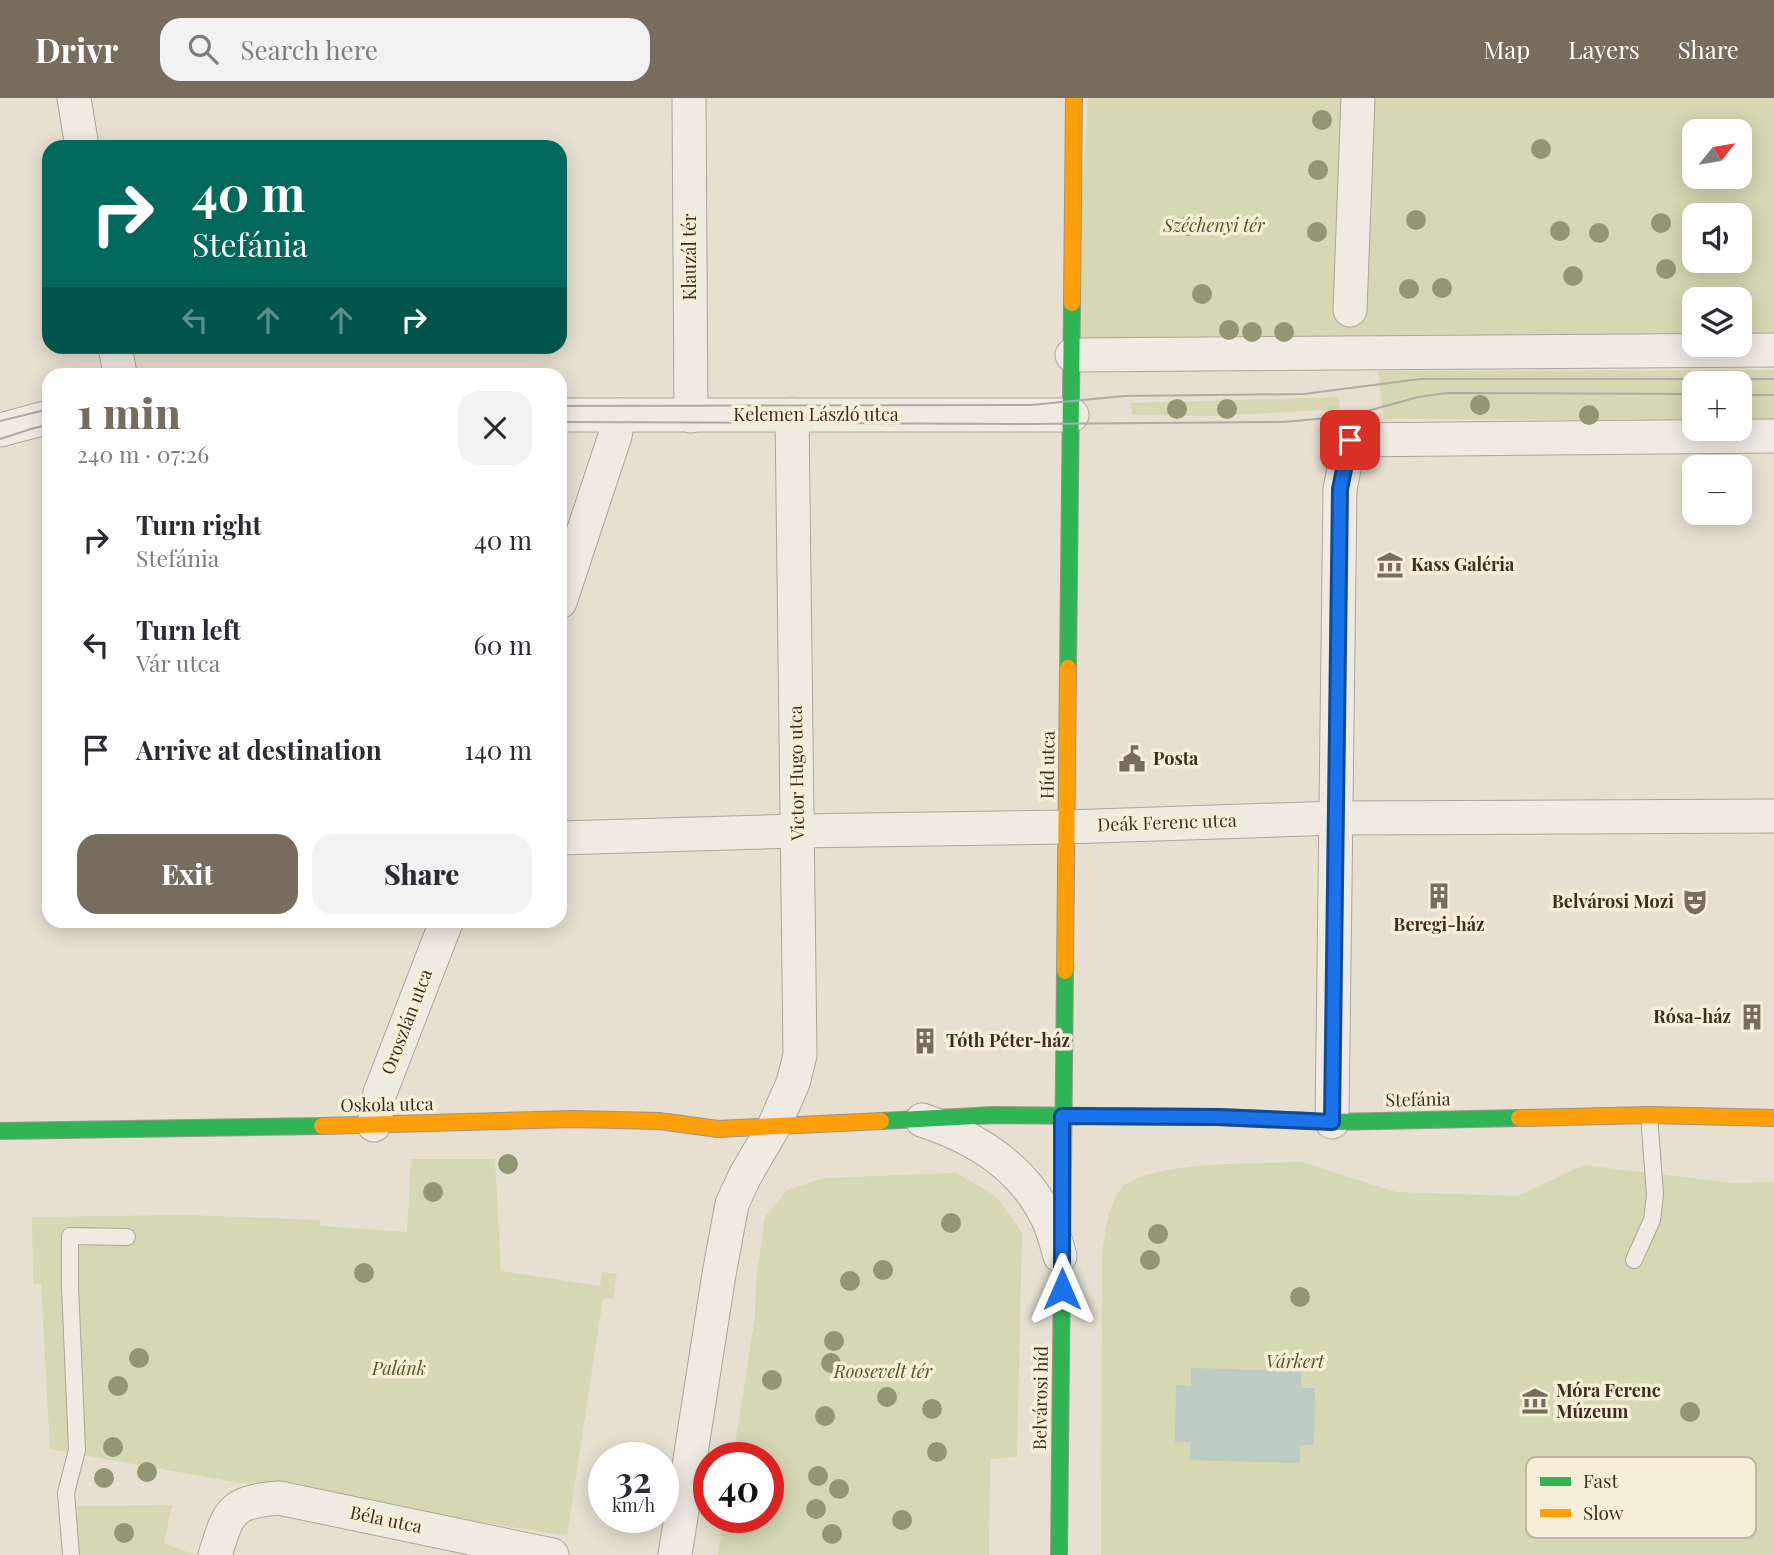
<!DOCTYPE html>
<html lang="en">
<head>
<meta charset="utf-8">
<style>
  :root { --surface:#fff; --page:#f2f2f3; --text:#2b2b33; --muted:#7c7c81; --accent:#786c5e }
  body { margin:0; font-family:"Playfair Display",serif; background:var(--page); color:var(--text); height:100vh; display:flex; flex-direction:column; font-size:26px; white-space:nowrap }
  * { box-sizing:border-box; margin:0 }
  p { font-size:23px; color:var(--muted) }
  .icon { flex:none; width:38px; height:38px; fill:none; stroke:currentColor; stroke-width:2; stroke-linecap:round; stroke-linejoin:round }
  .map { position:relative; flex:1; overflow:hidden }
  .side { position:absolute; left:42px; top:270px; width:525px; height:560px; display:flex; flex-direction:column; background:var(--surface); border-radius:21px; box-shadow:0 4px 18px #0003 }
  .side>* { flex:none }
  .guide { position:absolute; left:42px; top:42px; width:525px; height:214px; border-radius:21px; box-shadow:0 4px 18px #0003; background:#00695c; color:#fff; overflow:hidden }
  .needle { width:46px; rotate:60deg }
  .fabs { position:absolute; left:1682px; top:21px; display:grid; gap:14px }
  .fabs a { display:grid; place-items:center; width:70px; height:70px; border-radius:14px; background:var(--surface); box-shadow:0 4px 18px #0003; font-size:35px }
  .speed { position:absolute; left:588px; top:1344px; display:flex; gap:14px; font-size:35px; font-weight:700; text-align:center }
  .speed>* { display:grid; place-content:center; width:91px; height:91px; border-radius:50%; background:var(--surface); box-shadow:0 4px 18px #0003; line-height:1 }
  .speed small { font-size:18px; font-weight:400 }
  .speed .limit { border:10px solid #d22; background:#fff; color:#111 }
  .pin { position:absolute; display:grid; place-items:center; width:60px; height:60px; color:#fff; margin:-30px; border-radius:14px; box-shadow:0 4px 10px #0006 }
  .me { position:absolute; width:77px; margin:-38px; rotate:0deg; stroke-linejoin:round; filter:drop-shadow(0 0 5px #0008) }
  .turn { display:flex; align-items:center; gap:24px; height:147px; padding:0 35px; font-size:32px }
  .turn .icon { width:91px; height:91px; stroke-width:2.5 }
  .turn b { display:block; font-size:49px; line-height:60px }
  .lanes { display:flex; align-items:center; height:66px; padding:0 35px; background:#0003; justify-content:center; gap:35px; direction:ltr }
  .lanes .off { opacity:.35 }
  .round { display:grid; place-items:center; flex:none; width:74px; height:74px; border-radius:21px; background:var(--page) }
  .overview { display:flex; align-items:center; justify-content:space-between; height:119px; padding:0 35px }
  h1 { font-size:42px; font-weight:800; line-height:52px; color:var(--accent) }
  .primary-button { display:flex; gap:14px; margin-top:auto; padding:14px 35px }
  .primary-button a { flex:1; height:80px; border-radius:21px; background:var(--accent); color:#fff; font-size:28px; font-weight:800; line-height:80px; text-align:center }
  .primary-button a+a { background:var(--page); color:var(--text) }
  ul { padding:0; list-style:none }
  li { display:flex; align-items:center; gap:21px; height:105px; padding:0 35px }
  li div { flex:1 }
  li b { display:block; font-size:26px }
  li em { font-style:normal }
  header { display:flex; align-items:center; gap:42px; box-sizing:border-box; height:98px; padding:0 35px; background:var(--accent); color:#fff }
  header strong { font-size:33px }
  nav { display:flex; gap:38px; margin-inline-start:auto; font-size:24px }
  .search { width:490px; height:63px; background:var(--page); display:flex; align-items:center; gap:18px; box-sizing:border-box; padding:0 24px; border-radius:21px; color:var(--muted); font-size:26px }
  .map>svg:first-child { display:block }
  .green { fill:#d6d7b3; fill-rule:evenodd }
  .water { fill:#bcccc2 }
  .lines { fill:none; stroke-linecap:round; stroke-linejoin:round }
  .lane-casing { stroke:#ada599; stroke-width:18 }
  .street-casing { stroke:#ada599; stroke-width:35 }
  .fast-casing { stroke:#9c958a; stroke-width:18 }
  .slow-casing { stroke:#9c958a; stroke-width:18 }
  .lane { stroke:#efebe3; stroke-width:16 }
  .street { stroke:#efebe3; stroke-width:33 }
  .fast { stroke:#30b455; stroke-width:16 }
  .slow { stroke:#ff9f0a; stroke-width:16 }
  .tram { stroke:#afaaa2; stroke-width:2 }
  .tree { fill:#929673 }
  .route-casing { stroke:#114b97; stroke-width:18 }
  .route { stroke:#1a73e8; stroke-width:12 }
  .labels { text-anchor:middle; stroke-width:7; stroke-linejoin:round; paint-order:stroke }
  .park-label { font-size:18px; font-style:italic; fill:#4d5a26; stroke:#f7eed8 }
  .street-label { font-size:18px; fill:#3d2e20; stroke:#f7eed8 }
  .poi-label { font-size:18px; font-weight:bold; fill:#3d2e20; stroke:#f7eed8; text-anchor:start }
  .key { fill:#f7eed8; stroke:#bfb4a1; stroke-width:2 }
  .key-label { font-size:19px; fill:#3d2e20 }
</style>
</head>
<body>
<header>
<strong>Drivr</strong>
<div class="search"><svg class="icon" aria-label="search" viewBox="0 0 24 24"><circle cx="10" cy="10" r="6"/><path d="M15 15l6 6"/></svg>Search here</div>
<nav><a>Map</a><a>Layers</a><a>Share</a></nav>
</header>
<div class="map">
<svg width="1774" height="1457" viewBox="0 0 1774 1457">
  <rect width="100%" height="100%" fill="#e7e0d1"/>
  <!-- green -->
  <g class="green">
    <path d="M1088,0H1774V252L1072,257ZM1694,33H1740V79H1694ZM1694,117H1740V163H1694ZM1694,201H1740V247H1694Z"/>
    <path d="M1774,272V322H1740V285H1694V322L1384,321L1378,273Z"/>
    <path d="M1338,299L1340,311L1217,318L1132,317L1131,305Z"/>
    <path d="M411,1061H495L501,1173L600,1188L602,1174L617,1176L613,1201L603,1200L567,1438L223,1382L50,1351L41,1186H33L32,1119L187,1117L320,1122V1128L407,1134Z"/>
    <path d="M1302,1064L1396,1094L1518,1098L1583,1067L1732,1085L1774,1084V1457H1101L1102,1158C1105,1137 1107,1108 1121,1091C1145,1062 1264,1066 1302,1064Z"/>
    <path d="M956,1075L996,1098L1022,1135L1017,1359L990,1361L989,1457H718L724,1419H768V1360H733L755,1218L756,1182L765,1119L787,1092L824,1080Z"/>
    <path d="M172,1407L164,1445L195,1457H79L76,1408Z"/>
  </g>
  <!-- water -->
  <path class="water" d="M1191,1270L1301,1273V1290H1315L1314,1347H1300V1365L1190,1362V1344H1175L1176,1287L1191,1288Z"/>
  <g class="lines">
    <!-- lane casing -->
    <g class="lane-casing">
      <g id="lane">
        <path d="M1634,1162L1652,1122L1655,1097L1649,1017"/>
        <path d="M71,1457L66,1395L77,1352L70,1188V1138L127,1139"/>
      </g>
    </g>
    <!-- street casing -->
    <g class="street-casing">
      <g id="street">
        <path d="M74,0L82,49"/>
        <path d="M689,0L691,318"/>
        <path d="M1350,212L1358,0"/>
        <path d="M115,248L120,276"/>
        <path d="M1072,257L1774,252"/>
        <path d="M560,317H1072"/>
        <path d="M0,332L49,319"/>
        <path d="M560,504L615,338L619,317"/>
        <path d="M560,740L798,733L1066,729L1336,720L1774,718"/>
        <path d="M922,1022C977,1040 1026,1070 1050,1126C1054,1136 1057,1147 1060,1158"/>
        <path d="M1332,1024L1340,391L1350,342L1774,338"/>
        <path d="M374,1027L380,995L447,822"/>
        <path d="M215,1457C229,1413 230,1404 279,1400L552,1457"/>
        <path d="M675,1457L719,1176L732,1106L745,1078L774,1028L793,985L800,957L792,317"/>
      </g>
    </g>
    <!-- fast casing -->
    <g class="fast-casing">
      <g id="fast">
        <path d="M1068,570L1072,205"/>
        <path d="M881,1023L994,1017L1218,1019L1332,1024L1519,1020"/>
        <path d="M0,1033L322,1028"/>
        <path d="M1059,1457L1065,873"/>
      </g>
    </g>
    <!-- slow casing -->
    <g class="slow-casing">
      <g id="slow">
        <path d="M1072,205L1074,0"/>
        <path d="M1065,873L1068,570"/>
        <path d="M1519,1020L1649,1017L1774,1020"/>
        <path d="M322,1028L573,1021L659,1023L718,1031L881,1023"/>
      </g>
    </g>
    <!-- lane -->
    <use href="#lane" class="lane"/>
    <!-- street -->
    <use href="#street" class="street"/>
    <!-- fast -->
    <use href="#fast" class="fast"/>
    <!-- slow -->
    <use href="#slow" class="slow"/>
    <!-- tram -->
    <g class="tram">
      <path d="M1740,297H1774"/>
      <path d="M560,308L1031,307L1124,298L1304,296L1420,281H1774"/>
      <path d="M0,323L49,311"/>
      <path d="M560,324L1029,326L1284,324L1349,318L1418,299L1447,295L1694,296"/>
      <path d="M0,341L34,330L49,327"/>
    </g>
  </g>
  <!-- trees -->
  <g class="tree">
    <circle cx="1322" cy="22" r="10"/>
    <circle cx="1541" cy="51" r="10"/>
    <circle cx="1318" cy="72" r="10"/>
    <circle cx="1416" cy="122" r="10"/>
    <circle cx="1661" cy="125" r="10"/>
    <circle cx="1188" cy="128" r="10"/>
    <circle cx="1560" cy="133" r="10"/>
    <circle cx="1317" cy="134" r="10"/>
    <circle cx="1599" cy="135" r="10"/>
    <circle cx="1666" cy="171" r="10"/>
    <circle cx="1573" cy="178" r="10"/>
    <circle cx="1442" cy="190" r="10"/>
    <circle cx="1409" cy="191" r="10"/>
    <circle cx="1202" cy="196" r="10"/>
    <circle cx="1229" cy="232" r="10"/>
    <circle cx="1252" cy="234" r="10"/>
    <circle cx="1284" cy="234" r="10"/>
    <circle cx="1480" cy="307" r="10"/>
    <circle cx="1177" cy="311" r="10"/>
    <circle cx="1227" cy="311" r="10"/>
    <circle cx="1589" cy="317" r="10"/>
    <circle cx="508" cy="1066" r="10"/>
    <circle cx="433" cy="1094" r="10"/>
    <circle cx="951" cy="1125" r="10"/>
    <circle cx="1158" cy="1136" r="10"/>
    <circle cx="1150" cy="1162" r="10"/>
    <circle cx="883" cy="1172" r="10"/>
    <circle cx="364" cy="1175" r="10"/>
    <circle cx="850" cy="1183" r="10"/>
    <circle cx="1300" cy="1199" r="10"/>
    <circle cx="834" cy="1243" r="10"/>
    <circle cx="139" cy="1260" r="10"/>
    <circle cx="831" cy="1265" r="10"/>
    <circle cx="772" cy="1282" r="10"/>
    <circle cx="118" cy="1288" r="10"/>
    <circle cx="887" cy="1299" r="10"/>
    <circle cx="932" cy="1311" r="10"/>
    <circle cx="1690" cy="1314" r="10"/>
    <circle cx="825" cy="1318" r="10"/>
    <circle cx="113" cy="1349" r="10"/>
    <circle cx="937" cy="1354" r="10"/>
    <circle cx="147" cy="1374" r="10"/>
    <circle cx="818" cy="1378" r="10"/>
    <circle cx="104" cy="1380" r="10"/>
    <circle cx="839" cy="1391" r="10"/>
    <circle cx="816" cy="1411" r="10"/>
    <circle cx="902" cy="1422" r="10"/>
    <circle cx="124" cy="1435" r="10"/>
    <circle cx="832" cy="1436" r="10"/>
  </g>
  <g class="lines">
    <!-- route casing -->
    <g class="route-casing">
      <path id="route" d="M1062,1191V1018L1218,1019L1332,1024L1340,391L1350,342"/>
    </g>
    <!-- route -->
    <use href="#route" class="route"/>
  </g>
  <!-- icons -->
  <defs>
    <g id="museum-bare" transform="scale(2.1)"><path d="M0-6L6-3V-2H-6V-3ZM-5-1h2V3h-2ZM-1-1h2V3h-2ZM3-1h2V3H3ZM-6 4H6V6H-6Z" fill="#786c5e" stroke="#f7eed8" stroke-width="2.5" paint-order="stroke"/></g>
    <g id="civic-bare" transform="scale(2.1)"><path d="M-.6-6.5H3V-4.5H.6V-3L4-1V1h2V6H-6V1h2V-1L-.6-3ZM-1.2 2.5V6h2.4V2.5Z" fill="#786c5e" stroke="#f7eed8" stroke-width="2.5" paint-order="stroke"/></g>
    <g id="building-bare" transform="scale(2.1)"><path d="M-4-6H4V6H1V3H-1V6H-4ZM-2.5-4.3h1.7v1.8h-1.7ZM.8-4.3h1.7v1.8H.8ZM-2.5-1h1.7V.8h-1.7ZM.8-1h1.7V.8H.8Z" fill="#786c5e" stroke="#f7eed8" stroke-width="2.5" paint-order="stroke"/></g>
    <g id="theatre-bare" transform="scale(2.1)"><path d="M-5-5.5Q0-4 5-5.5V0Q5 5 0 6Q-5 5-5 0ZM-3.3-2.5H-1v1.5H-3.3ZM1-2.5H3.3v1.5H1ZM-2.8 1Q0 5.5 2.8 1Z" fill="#786c5e" stroke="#f7eed8" stroke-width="2.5" paint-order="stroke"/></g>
  </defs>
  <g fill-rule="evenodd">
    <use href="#museum-bare" x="1390" y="467"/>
    <use href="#civic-bare" x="1132" y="661"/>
    <use href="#building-bare" x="1439" y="798"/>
    <use href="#theatre-bare" x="1695" y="804"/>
    <use href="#building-bare" x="1752" y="919"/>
    <use href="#building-bare" x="925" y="943"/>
    <use href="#museum-bare" x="1535" y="1303"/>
  </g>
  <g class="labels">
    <!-- park labels -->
    <g class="park-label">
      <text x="1214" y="134">Széchenyi tér</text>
      <text x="1295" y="1270">Várkert</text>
      <text x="399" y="1277">Palánk</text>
      <text x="883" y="1280">Roosevelt tér</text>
    </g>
    <!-- street labels -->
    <g class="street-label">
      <text transform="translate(690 159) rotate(-90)" y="6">Klauzál tér</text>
      <text x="816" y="323">Kelemen László utca</text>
      <text transform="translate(1048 667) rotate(-89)" y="6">Híd utca</text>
      <text transform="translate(797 675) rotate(-91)" y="6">Victor Hugo utca</text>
      <text transform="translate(1167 725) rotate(-2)" y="6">Deák Ferenc utca</text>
      <text transform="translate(407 924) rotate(-69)" y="6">Oroszlán utca</text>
      <text transform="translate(1418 1002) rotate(-1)" y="6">Stefánia</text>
      <text transform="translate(387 1007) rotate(-1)" y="6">Oskola utca</text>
      <text transform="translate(1041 1300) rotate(-89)" y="6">Belvárosi híd</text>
      <text transform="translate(386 1422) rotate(12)" y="6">Béla utca</text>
    </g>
    <!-- poi labels -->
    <g class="poi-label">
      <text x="1411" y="473">Kass Galéria</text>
      <text x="1153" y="667">Posta</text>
      <text x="1674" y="810" text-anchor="end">Belvárosi Mozi</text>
      <text x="1439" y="833" text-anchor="middle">Beregi-ház</text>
      <text x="1731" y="925" text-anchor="end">Rósa-ház</text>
      <text x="946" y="949">Tóth Péter-ház</text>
      <text x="1556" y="1299">Móra Ferenc<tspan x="1556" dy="21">Múzeum</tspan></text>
    </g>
  </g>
  <!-- legend -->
  <rect x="1526" y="1359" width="230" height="81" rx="10" class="key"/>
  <rect x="1540" y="1379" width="31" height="9" fill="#30b455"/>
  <rect x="1540" y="1411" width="31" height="8" fill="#ff9f0a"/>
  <g class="key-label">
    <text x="1583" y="1390">Fast</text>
    <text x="1583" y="1422">Slow</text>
  </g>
</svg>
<div class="fabs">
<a><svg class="needle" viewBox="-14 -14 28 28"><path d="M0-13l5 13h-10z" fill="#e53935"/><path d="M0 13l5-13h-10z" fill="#7c7c81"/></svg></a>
<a><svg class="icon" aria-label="sound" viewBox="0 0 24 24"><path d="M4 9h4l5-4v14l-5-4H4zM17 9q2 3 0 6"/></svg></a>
<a><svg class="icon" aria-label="layers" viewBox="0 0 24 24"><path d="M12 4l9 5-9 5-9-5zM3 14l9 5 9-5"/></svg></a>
<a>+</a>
<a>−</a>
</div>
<div class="speed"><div>32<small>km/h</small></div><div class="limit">40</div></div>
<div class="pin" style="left:1350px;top:342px;background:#d93025"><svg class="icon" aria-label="arrive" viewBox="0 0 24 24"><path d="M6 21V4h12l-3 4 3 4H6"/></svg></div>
<svg class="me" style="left:1062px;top:1191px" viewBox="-20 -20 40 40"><path d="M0-17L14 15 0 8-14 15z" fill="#1a73e8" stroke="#fff" stroke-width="4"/></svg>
<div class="guide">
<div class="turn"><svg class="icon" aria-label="right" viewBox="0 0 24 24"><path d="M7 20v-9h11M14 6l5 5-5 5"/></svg><div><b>40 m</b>Stefánia</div></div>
<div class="lanes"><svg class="icon off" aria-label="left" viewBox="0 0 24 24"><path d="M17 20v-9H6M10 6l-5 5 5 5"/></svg><svg class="icon off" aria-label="ahead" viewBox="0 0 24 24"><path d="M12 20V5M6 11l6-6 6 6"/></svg><svg class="icon off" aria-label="ahead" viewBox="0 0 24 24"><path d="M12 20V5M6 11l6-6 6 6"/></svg><svg class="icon" aria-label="right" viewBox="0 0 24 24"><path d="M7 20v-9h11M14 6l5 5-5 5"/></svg></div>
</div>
<section class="side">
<div class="overview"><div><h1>1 min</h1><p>240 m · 07:26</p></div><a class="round"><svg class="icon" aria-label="close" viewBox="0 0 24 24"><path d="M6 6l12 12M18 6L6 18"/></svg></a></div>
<ul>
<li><svg class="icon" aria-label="right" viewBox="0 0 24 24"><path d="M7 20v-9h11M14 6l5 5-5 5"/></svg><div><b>Turn right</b><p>Stefánia</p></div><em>40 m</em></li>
<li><svg class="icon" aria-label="left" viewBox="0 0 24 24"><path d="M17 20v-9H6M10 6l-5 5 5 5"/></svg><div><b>Turn left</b><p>Vár utca</p></div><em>60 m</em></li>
<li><svg class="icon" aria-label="arrive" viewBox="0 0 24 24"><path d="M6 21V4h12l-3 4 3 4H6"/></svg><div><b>Arrive at destination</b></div><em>140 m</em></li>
</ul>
<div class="primary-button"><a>Exit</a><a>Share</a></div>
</section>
</div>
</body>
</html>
